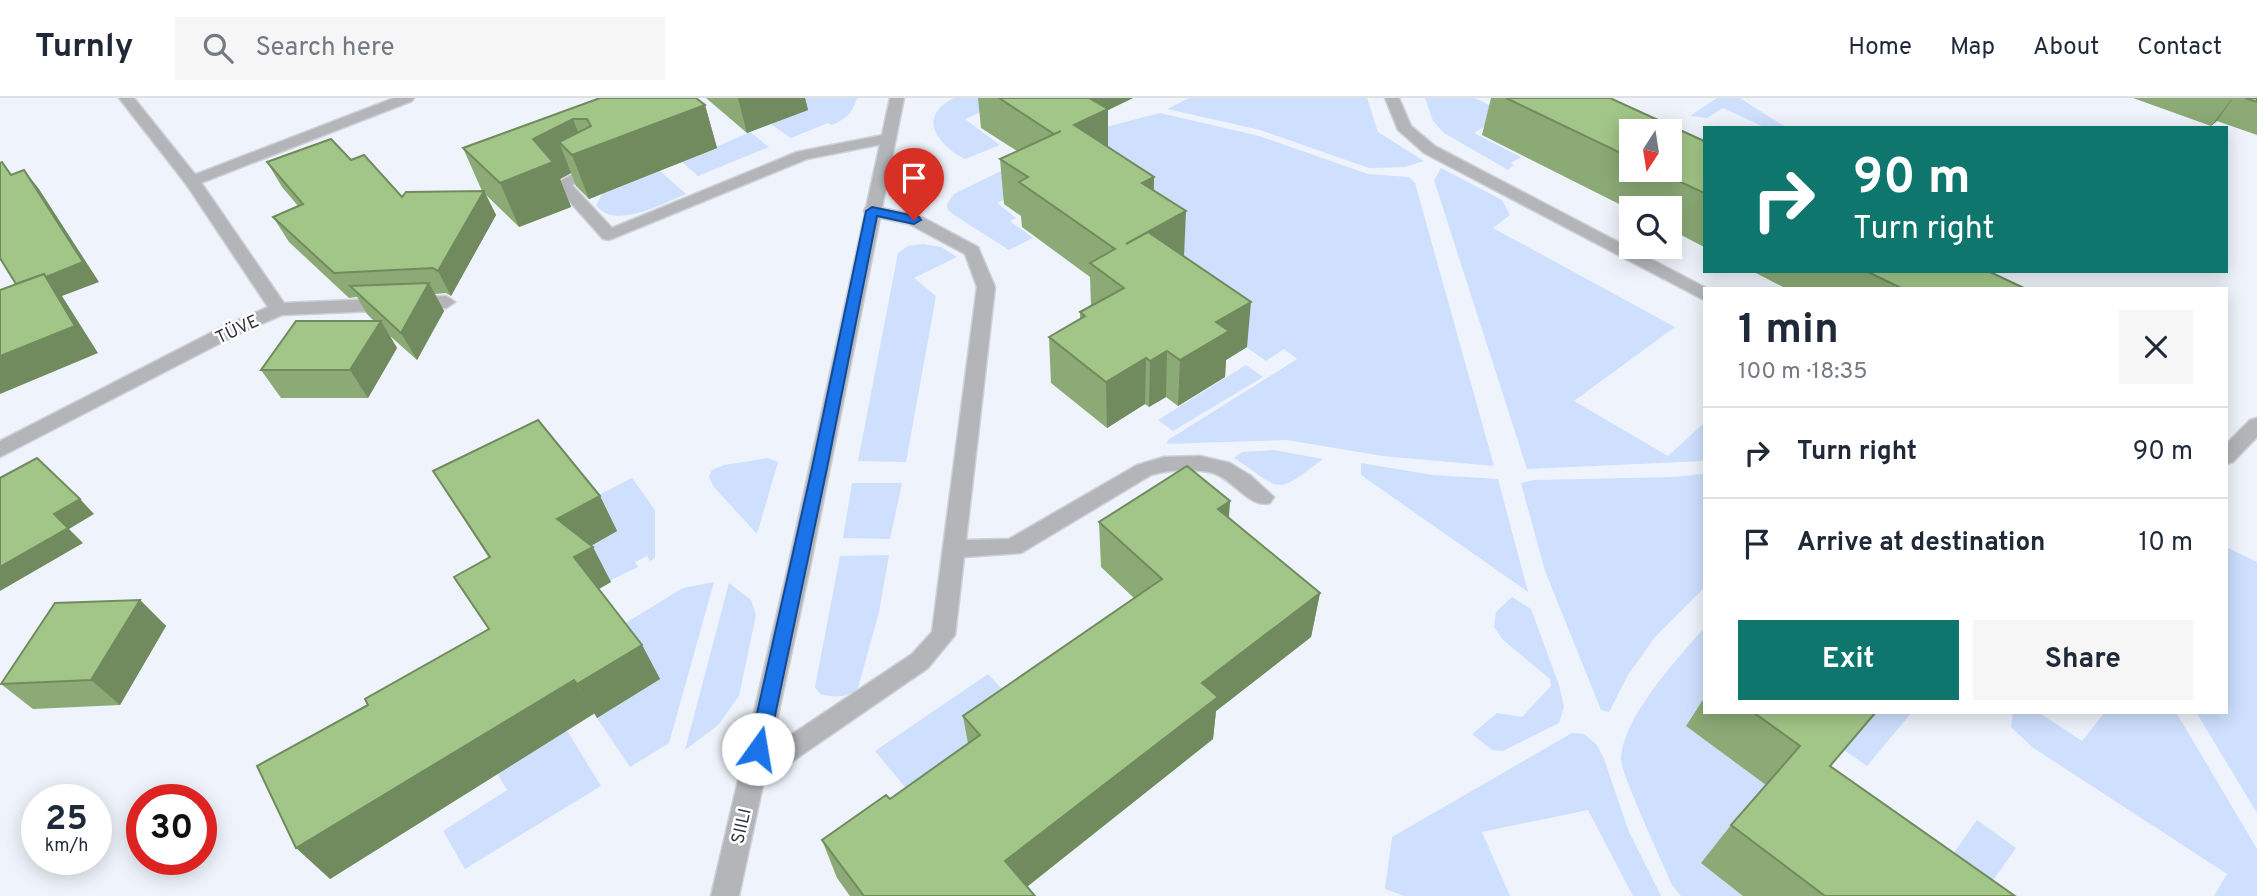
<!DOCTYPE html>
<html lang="en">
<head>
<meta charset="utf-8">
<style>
  :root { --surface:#fff; --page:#f6f6f7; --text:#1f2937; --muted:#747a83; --line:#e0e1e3; --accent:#0f766e }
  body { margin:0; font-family:Overpass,sans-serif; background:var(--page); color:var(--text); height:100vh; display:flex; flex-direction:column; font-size:26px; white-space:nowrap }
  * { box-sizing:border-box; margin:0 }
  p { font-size:23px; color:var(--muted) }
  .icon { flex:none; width:38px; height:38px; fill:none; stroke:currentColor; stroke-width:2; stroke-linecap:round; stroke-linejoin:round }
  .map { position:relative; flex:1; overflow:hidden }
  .panel { position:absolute; left:1703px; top:189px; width:525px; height:427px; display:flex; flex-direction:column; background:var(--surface); border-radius:0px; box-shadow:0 4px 18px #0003 }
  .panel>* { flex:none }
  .guide { position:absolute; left:1703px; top:28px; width:525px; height:147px; border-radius:0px; box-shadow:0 4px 18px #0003; background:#0f766e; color:#fff; overflow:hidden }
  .needle { width:46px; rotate:192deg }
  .buttons { position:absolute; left:1619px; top:21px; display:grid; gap:14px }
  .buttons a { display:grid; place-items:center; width:63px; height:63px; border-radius:0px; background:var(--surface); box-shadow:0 4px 18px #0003; font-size:35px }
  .speed { position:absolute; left:21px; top:686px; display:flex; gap:14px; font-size:35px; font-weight:700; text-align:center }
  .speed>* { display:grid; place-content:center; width:91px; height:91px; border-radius:50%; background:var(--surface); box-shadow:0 4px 18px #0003; line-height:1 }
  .speed small { font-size:18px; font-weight:400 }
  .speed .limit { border:10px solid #d22; background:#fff; color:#111 }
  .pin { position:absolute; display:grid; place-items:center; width:60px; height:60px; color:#fff; margin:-72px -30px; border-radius:50% 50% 50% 0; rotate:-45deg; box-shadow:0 0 7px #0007 }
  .pin .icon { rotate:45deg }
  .me { position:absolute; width:77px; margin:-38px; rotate:13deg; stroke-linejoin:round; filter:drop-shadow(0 0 5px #0008) }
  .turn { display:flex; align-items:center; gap:24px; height:147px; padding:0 35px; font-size:32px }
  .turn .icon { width:91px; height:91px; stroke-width:2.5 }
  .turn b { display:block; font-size:49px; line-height:60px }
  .round { display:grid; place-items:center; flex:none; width:74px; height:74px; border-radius:0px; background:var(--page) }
  .summary { display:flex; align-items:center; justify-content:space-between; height:119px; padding:0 35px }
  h1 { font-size:42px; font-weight:700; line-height:52px }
  .action { display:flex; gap:14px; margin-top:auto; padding:14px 35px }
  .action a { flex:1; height:80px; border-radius:0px; background:var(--accent); color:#fff; font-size:28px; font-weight:700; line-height:80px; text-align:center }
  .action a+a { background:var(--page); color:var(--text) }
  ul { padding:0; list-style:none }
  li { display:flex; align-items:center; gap:21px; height:91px; padding:0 35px; border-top:2px solid var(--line) }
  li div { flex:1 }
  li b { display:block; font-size:26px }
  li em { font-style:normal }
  header { display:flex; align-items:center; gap:42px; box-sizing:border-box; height:98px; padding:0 35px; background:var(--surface); border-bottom:2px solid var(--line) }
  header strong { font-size:33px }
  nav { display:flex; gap:38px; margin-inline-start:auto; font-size:24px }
  .search { width:490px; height:63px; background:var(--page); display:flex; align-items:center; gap:18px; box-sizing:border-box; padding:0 24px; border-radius:0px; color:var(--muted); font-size:26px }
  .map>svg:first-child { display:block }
  .green { fill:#cee0fe }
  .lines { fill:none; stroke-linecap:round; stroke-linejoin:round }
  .service-casing { stroke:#cdd1d9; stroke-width:3 }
  .minor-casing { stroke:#cdd1d9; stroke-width:3 }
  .service { fill:#b3b5b9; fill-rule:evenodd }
  .minor { fill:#b3b5b9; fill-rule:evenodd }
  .wall { fill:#8baa75; fill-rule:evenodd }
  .shaded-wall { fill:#718b5f }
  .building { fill:#a2c688; stroke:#718b5f; stroke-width:2 }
  .route { fill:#1a73e8; stroke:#114b97; stroke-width:2 }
  .labels { text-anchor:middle; stroke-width:5; stroke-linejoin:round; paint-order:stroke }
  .street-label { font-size:18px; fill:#323437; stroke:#fff }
</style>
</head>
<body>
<header>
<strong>Turnly</strong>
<div class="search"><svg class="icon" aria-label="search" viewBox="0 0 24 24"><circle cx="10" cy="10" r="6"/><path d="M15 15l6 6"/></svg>Search here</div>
<nav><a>Home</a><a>Map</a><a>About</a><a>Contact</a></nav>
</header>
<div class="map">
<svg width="2257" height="798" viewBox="0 0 2257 798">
  <rect width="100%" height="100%" fill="#eff4fc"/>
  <!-- green -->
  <g class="green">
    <path d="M793,0H857C852,16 847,20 832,27L828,25L791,40L771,26L807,12Z"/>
    <path d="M954,0H994L1002,5L965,21L1000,47L965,61C938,47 916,19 954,0Z"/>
    <path d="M1189,0H1367L1378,34L1424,63L1405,69L1369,70L1260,32L1167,11Z"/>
    <path d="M1425,0H1475L1506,15L1474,35L1521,59L1511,65L1514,67L1508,72L1444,35L1433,23Z"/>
    <path d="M1717,0H1740L1787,30H1766L1723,10L1707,20L1690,18Z"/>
    <path d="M1160,15L1259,38L1368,76L1409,79L1415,85L1494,368L1383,358L1287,342L1167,346L1168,342L1297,261L1284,251L1266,263L1200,216L1090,33Z"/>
    <path d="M750,34L769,49L698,78L682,64Z"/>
    <path d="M1013,67L1039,85L997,105L1016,120L1010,123L1033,140L1009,152L954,117L948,112L947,106L954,96Z"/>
    <path d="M1441,70L1502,102L1510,117L1493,130L1675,229L1574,303L1668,358L1704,325V363L1527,371L1434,82Z"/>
    <path d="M660,73L686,96C664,105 613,133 596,107L602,96Z"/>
    <path d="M923,146L941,149L957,159L914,180L936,198L906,364L858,363L898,155L908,148Z"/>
    <path d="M1246,267L1263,279L1173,333L1158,322Z"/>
    <path d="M1274,352L1323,361C1273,399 1283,392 1234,360L1242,354Z"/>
    <path d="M768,360L778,364L757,436L714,389L709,379L712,372L724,367Z"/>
    <path d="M1361,365L1433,377L1498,381L1528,494L1361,377Z"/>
    <path d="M1704,376V490L1655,539L1628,577L1609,614L1601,612L1545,473L1521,385L1534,382L1672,379Z"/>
    <path d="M632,380L655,412V460L650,463L647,458L635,464L638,469L609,483L585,451L591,401Z"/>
    <path d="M852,385H902L890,441L843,440Z"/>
    <path d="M2226,449L2257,464V715L2196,614H2226Z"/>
    <path d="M889,457L879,514L858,590C847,600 834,600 820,596L815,589L840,458Z"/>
    <path d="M714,484L669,645L630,669L597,620L659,581L619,529L683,490Z"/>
    <path d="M729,485L751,502L756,517L739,598L718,627L685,652Z"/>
    <path d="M1512,499L1531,511L1559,587L1564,609L1559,625L1503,653L1492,652L1472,636L1497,615L1522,619L1551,588L1550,581L1503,542L1494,529L1496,514Z"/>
    <path d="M1704,530V609L1687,628L1768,688L1743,798H1681L1672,787C1664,767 1620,674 1621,661C1623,619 1678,560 1704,530Z"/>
    <path d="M988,576L1028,619L930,719L875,653Z"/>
    <path d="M1876,614H1912L1867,668L1844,652Z"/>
    <path d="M2013,614H2038L2082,643L2105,614H2176L2257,751V798H2214L2227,776L2032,649L2011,629Z"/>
    <path d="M566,631L601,688L465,771L443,733L507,692L497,675Z"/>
    <path d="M1572,635L1584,636L1597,647L1604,661L1629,734L1661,798H1633L1588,712L1482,734L1510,798H1404L1385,791L1392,739Z"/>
    <path d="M1977,722L2016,750L1989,788L1951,759Z"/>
  </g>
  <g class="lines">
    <!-- service casing -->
    <g class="service-casing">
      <g id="service">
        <path d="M394,0H414L412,3L198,86H186L184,83L186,80Z"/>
        <path d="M888,36L896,41L893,44L807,61L609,142L603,141L554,86L591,67H603L605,70L603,73L572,87L612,130L797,54Z"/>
        <path d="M872,108L920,118L978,149L995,189L966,442L1009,441L1137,367L1164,359L1200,358L1230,365L1251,378L1274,399L1270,405C1250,411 1233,381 1213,375C1193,370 1170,372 1151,377L1021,455L964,459L955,537L928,570L761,685L752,688L743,685L739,677L743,669L912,556L932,534L977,189L965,156L909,126L866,117L864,113L866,109Z"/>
        <path d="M2257,320V339L2233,364L2226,366V346L2250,322Z"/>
      </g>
    </g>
    <!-- minor casing -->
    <g class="minor-casing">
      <g id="minor">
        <path d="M119,0H134L198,80L284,205L446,198L455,204L446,210L282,217L238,236L0,359V343L224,228L268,209L186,86Z"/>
        <path d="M890,0H904L810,469L739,798H711L788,469Z"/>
        <path d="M1385,0H1399L1411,28L1435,48L1708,191H1704V202L1424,55L1398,32Z"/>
      </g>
    </g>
    <!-- service -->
    <use href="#service" class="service"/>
    <!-- minor -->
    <use href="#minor" class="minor"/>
  </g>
  <!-- wall -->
  <g class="wall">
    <path d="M600,0L705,7L717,50L589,101L576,88L571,75L560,81L571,109L519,129L486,97L496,117L451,198L446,195L435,196L444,213L417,262L390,238L397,250L368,300H281L261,272L374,223L367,216L357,199L349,200L289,144L273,119L298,108L282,89L267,64L351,62L402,99L482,93L463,50Z"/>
    <path d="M706,0H805L808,12L747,35Z"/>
    <path d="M978,0H1133L1108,12V49L1154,79V93L1184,159L1247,249L1226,262L1225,279L1178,308L1166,299L1149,309L1145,306L1107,330L1051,285L1049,239L1080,221V214L1091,208L1090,179L1022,129L1021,118L1004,106L1000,61L1017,53L981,30Z"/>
    <path d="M1491,0H1610L1704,43V149L1670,131V110H1631V112L1482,37ZM1631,33L1670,72H1631Z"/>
    <path d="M2133,0H2257V37L2217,23L2211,28Z"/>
    <path d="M1752,173H1988L2026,191H1787Z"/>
    <path d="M433,373L600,398L617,433L591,448L611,484L599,491L642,547L660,581L597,620L595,615L330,781L368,607L489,531V460Z"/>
    <path d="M1230,403L1229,420L1320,495L1311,539L1216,613L1213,641L1027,789L1035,798H850L837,780L822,742L890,701L968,646L963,618L1134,500L1101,469L1099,424Z"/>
    <path d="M140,502L166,528L120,607L33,611L1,586Z"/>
    <path d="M1704,600V614H1876L1830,668L2015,798H1743L1701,765L1731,727L1766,687L1686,628Z"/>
  </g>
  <!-- shaded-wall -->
  <g class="shaded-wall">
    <path d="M738,0H805L808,12L747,35Z"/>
    <path d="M1067,0H1133L1108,12V56L1075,71Z"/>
    <path d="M2233,0L2217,23L2211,28L2231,2Z"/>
    <path d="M705,7L717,50L589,101L572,57L559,44L571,75L560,81L571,109L519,129L500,85L533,41L573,21L585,52Z"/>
    <path d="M24,72L39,91L99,184L62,198L98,255L0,296V258L35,209Z"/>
    <path d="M1154,79L1153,124L1142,85Z"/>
    <path d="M484,93L496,117L451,198L438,173Z"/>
    <path d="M1186,113L1184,159L1126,146Z"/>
    <path d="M429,185L444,213L417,262L401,235Z"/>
    <path d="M1251,204L1247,249L1226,262L1225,279L1178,308L1180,262L1216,224Z"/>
    <path d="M381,223L397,250L368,300L350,272Z"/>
    <path d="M1167,253L1166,299L1149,309L1150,263Z"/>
    <path d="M1146,260L1145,306L1107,330L1106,284Z"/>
    <path d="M600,398L617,433L576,456L557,421Z"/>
    <path d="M80,401L94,416L69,431L54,416Z"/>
    <path d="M1230,403L1226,447L1218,411Z"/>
    <path d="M68,430L83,445L0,493V469Z"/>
    <path d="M593,449L611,484L593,494L574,459Z"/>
    <path d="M1320,495L1311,539L1216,613L1213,641L1015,798L1005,763L1202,585Z"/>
    <path d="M140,502L166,528L120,607L91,582Z"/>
    <path d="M642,547L660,581L597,620L577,586Z"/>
    <path d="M574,582L595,615L330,781L296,750Z"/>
  </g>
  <!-- building -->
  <g class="building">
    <path d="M600,0H696L705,7L572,57L559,44L591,28L587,21H573L533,41L553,64L500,85L463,50Z"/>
    <path d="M999,0H1089L1108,11L1074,27L1154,79L1142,85L1186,113L1126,146L1148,134L1251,204L1216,224L1229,233L1180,262L1167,253L1150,263L1146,260L1106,284L1049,239L1085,218L1080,214L1124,190L1090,165L1115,151L1019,84L1028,79L1000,61L1061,33L1054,36Z"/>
    <path d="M1506,0H1610L1704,43V95L1655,72H1670V33H1631V60Z"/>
    <path d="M2245,0H2257V4Z"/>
    <path d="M331,41L351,62L364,57L402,99L406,94L484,93L438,173L433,170L334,175L273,119L303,106L267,64Z"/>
    <path d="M2,64L11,77L24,72L83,164L46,179L44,176L16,186L0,160V65Z"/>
    <path d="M1866,173H1988L2026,191H1903Z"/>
    <path d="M44,176L75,228L0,258V192Z"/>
    <path d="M429,185L401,235L350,188Z"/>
    <path d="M296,223H381L350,272H261Z"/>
    <path d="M538,322L600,398L557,421L593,449L574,459L642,547L577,586L574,582L296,750L257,668L368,607L365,601L489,531L454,479L490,459L433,373Z"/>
    <path d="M37,360L80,401L54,416L68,430L0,469V380Z"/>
    <path d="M1187,368L1230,403L1218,411L1320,495L1202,585L1218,599L1005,763L1035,798H864L822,742L886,697L890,701L980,637L963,618L1162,481L1099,424Z"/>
    <path d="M140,502L91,582L1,586L55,505Z"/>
    <path d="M1753,614H1876L1830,668L2015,798H1825L1731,727L1800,648Z"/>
  </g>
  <!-- route -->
  <path class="route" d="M872,109L919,119L921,122L914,126L877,118L827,370L768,651L765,657L758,659L751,657L749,651L812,370L866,113Z"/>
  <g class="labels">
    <!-- street labels -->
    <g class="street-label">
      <text transform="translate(237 231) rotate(-25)" y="6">TÜVE</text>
      <text transform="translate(741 728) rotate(-77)" y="6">SIILI</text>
    </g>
  </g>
</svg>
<div class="buttons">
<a><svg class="needle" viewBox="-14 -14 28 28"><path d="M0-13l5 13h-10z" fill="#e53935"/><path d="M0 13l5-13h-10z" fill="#747a83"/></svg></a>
<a><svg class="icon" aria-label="search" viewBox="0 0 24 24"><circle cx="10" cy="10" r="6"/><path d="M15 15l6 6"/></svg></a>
</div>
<div class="speed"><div>25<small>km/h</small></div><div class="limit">30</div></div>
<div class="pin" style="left:914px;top:122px;background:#d93025"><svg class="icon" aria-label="arrive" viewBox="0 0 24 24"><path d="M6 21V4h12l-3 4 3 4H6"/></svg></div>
<svg class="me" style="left:758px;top:651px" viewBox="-20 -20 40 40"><circle r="19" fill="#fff"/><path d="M0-13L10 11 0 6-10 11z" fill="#1a73e8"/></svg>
<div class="guide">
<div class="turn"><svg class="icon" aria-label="right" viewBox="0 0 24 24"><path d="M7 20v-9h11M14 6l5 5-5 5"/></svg><div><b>90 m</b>Turn right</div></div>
</div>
<section class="panel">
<div class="summary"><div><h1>1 min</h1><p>100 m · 18:35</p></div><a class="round"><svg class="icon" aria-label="close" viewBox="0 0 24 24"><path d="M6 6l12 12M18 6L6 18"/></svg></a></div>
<ul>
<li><svg class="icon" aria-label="right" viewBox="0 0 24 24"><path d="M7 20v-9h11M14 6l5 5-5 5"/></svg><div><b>Turn right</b></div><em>90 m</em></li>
<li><svg class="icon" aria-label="arrive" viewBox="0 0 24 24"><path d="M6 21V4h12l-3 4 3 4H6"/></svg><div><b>Arrive at destination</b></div><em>10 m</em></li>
</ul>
<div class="action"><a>Exit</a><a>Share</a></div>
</section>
</div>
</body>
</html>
